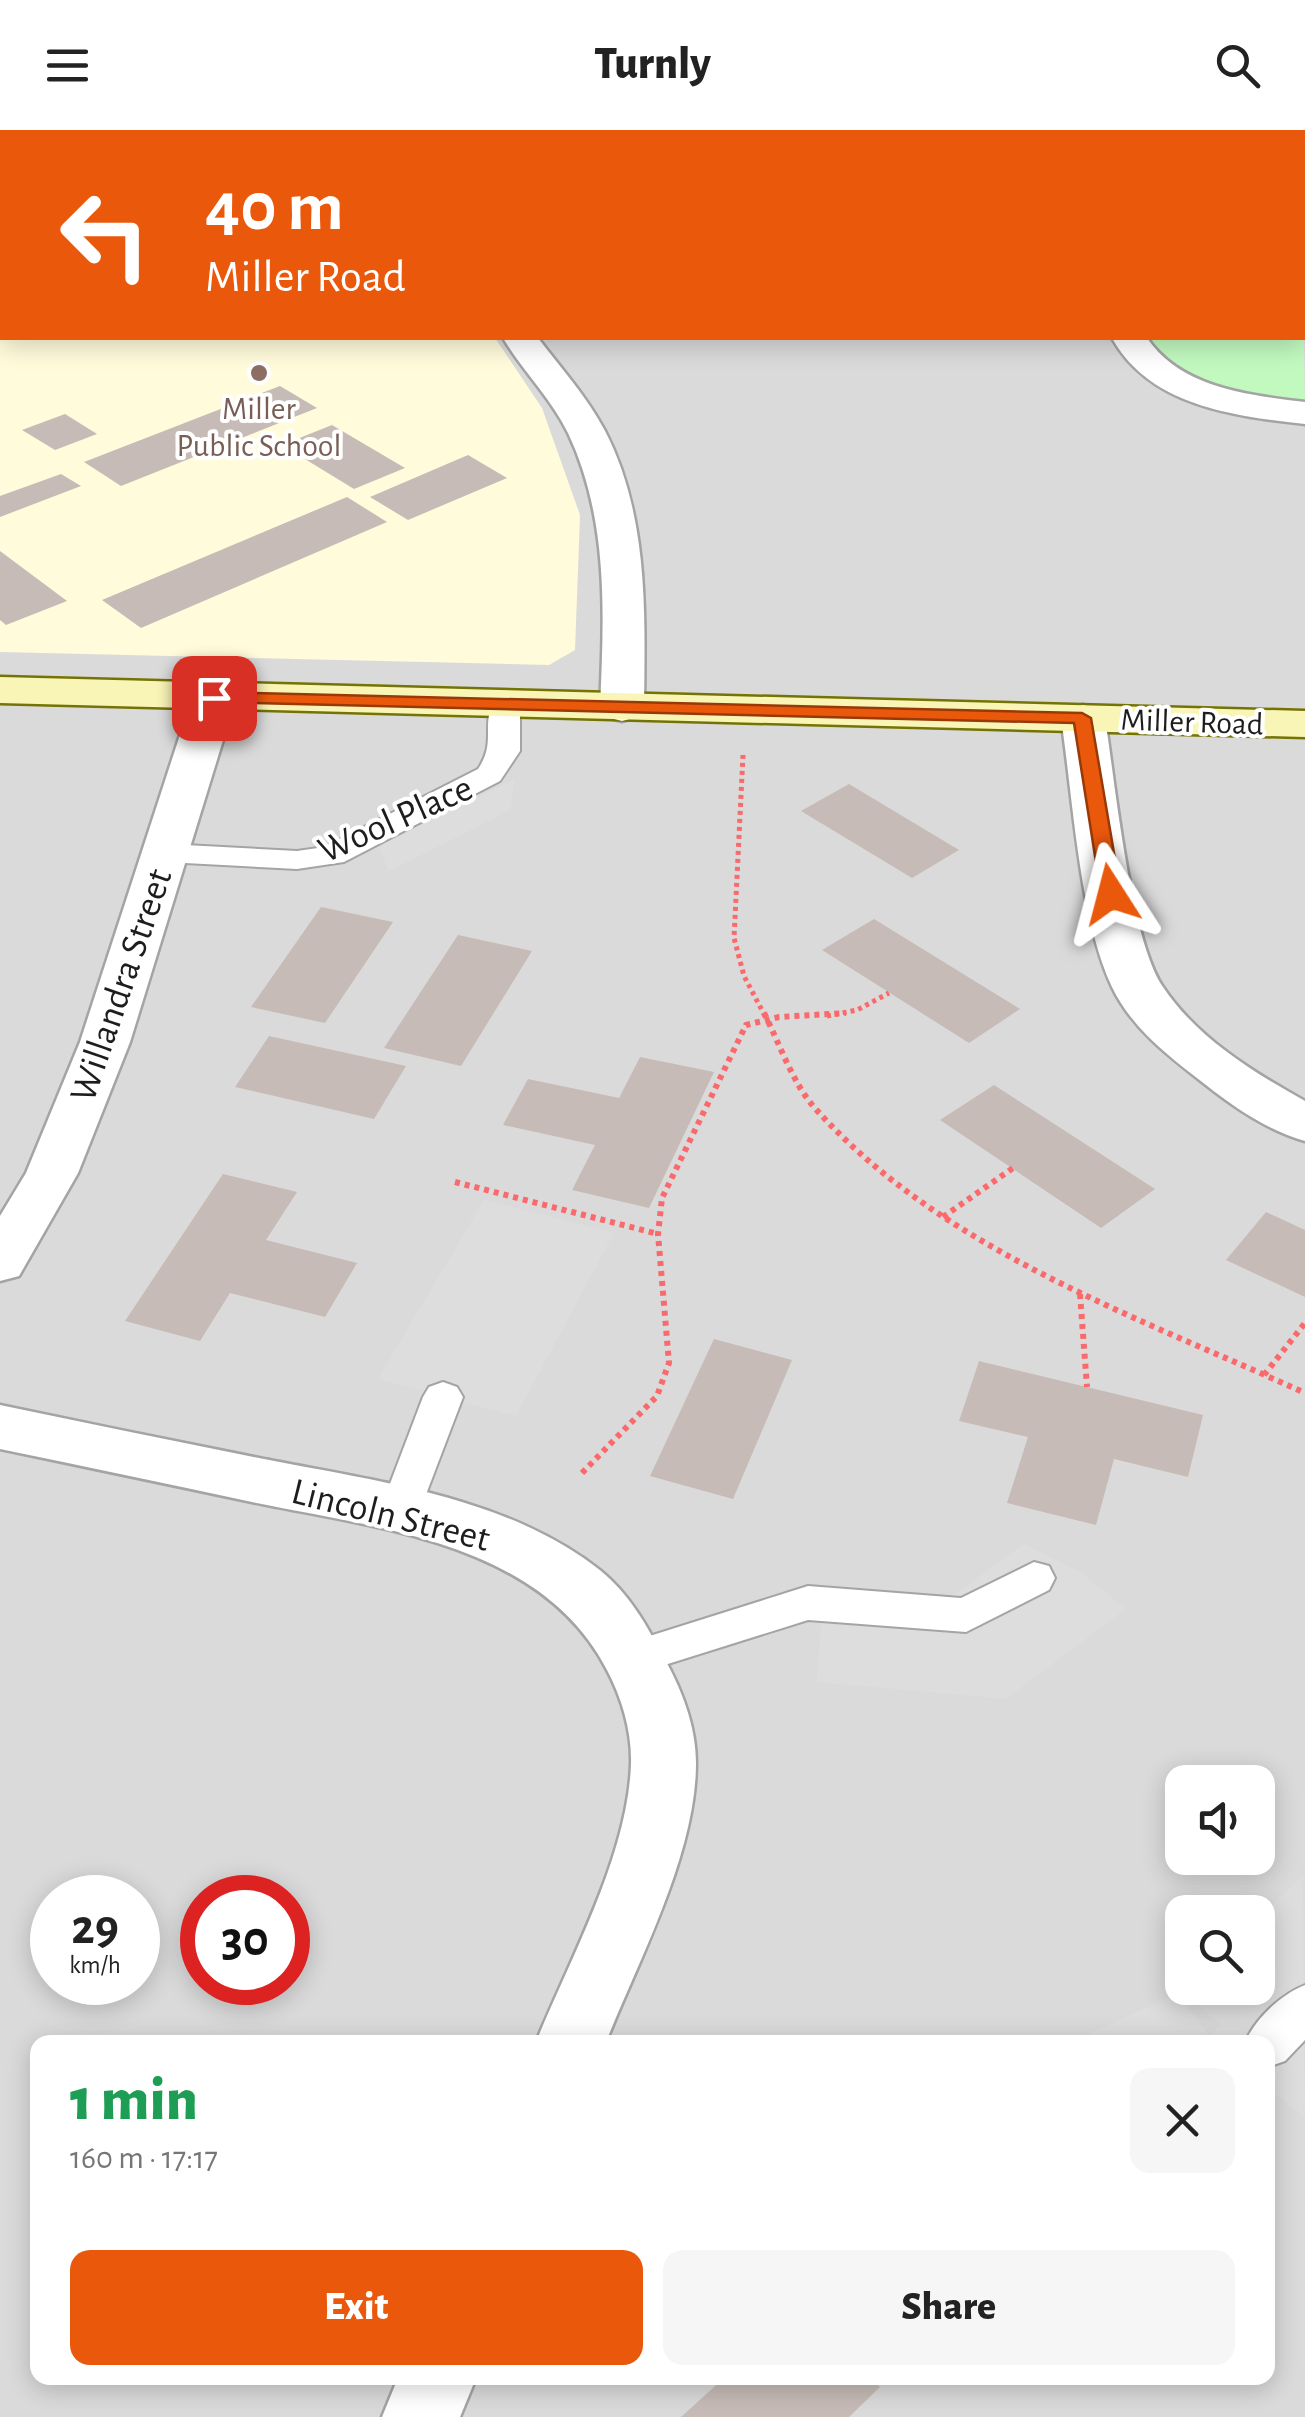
<!DOCTYPE html>
<html lang="en">
<head>
<meta charset="utf-8">
<style>
  :root { --surface:#fff; --page:#f6f6f6; --text:#222; --muted:#767676; --accent:#ea580c }
  body { margin:0; font-family:"Alegreya Sans",sans-serif; background:var(--page); color:var(--text); height:100vh; display:flex; flex-direction:column; font-size:38px; white-space:nowrap }
  * { box-sizing:border-box; margin:0 }
  p { font-size:32px; color:var(--muted) }
  .icon { flex:none; width:55px; height:55px; fill:none; stroke:currentColor; stroke-width:2; stroke-linecap:round; stroke-linejoin:round }
  .map { position:relative; flex:1; overflow:hidden }
  .sheet { position:absolute; left:30px; top:1905px; width:1245px; height:350px; display:flex; flex-direction:column; background:var(--surface); border-radius:20px; box-shadow:0 5px 25px #0003 }
  .sheet>* { flex:none }
  .top-card { position:absolute; left:0px; top:0px; width:1305px; height:210px; box-shadow:0 5px 25px #0003; background:#ea580c; color:#fff; overflow:hidden }
  .tools { position:absolute; left:1165px; top:1635px; display:grid; gap:20px }
  .tools a { display:grid; place-items:center; width:110px; height:110px; border-radius:20px; background:var(--surface); box-shadow:0 5px 25px #0003; font-size:50px }
  .speed { position:absolute; left:30px; top:1745px; display:flex; gap:20px; font-size:50px; font-weight:700; text-align:center }
  .speed>* { display:grid; place-content:center; width:130px; height:130px; border-radius:50%; background:var(--surface); box-shadow:0 5px 25px #0003; line-height:1 }
  .speed small { font-size:25px; font-weight:400 }
  .speed .limit { border:15px solid #d22; background:#fff; color:#111 }
  .pin { position:absolute; display:grid; place-items:center; width:85px; height:85px; color:#fff; margin:-42px; border-radius:20px; box-shadow:0 5px 15px #0006 }
  .me { position:absolute; width:110px; margin:-55px; rotate:351deg; stroke-linejoin:round; filter:drop-shadow(0 0 8px #0008) }
  .turn { display:flex; align-items:center; gap:35px; height:210px; padding:0 40px; font-size:45px }
  .turn .icon { width:130px; height:130px; stroke-width:2.5 }
  .turn b { display:block; font-size:70px; line-height:85px }
  .round { display:grid; place-items:center; flex:none; width:105px; height:105px; border-radius:20px; background:var(--page) }
  .summary { display:flex; align-items:center; justify-content:space-between; height:170px; padding:0 40px }
  h1 { font-size:60px; font-weight:800; line-height:75px; color:#1e9e55 }
  .action { display:flex; gap:20px; margin-top:auto; padding:20px 40px }
  .action a { flex:1; height:115px; border-radius:20px; background:var(--accent); color:#fff; font-size:40px; font-weight:800; line-height:115px; text-align:center }
  .action a+a { background:var(--page); color:var(--text) }
  header { display:flex; justify-content:space-between; align-items:center; height:130px; padding:0 40px; background:var(--surface); font-size:45px; font-weight:800 }
  .map>svg:first-child { display:block }
  .residential { fill:#dbdada; fill-rule:evenodd }
  .education { fill:#fffbdb }
  .park { fill:#c1f9bf }
  .parking { fill:#ddd }
  .building { fill:#c6bbb6 }
  .lines { fill:none; stroke-linecap:round; stroke-linejoin:round }
  .lane-casing { stroke:#a4a4a4; stroke-width:4 }
  .street-casing { stroke:#a4a4a4; stroke-width:5 }
  .secondary-casing { stroke:#747305; stroke-width:5 }
  .path-far1 { stroke:#fa696b; stroke-width:5; stroke-dasharray:4 4; stroke-linecap:butt }
  .path { stroke:#fa696b; stroke-width:6; stroke-dasharray:5 5; stroke-linecap:butt }
  .lane { fill:#fff; fill-rule:evenodd }
  .street { fill:#fff; fill-rule:evenodd }
  .secondary { fill:#f9f5b6; fill-rule:evenodd }
  .route { fill:#ea580c; stroke:#983908; stroke-width:2.5 }
  .education-dot { fill:#8d6e63; stroke:#fff; stroke-width:4 }
  .labels { text-anchor:middle; stroke-width:8; stroke-linejoin:round; paint-order:stroke }
  .far-education-label { font-size:32px; fill:#785e54; stroke:#fff }
  .far-street-label { font-size:32px; fill:#1d1d1d; stroke:#fff }
  .street-label { font-size:38px; fill:#1d1d1d; stroke:#fff }
</style>
</head>
<body>
<header><svg class="icon" aria-label="menu" viewBox="0 0 24 24"><path d="M4 6h16M4 12h16M4 18h16"/></svg>Turnly<svg class="icon" aria-label="search" viewBox="0 0 24 24"><circle cx="10" cy="10" r="6"/><path d="M15 15l6 6"/></svg></header>
<div class="map">
<svg width="1305" height="2287" viewBox="0 0 1305 2287">
  <rect width="100%" height="100%" fill="#eee9e3"/>
  <!-- residential -->
  <path class="residential" d="M0,0H1305V2287H0ZM2,2H1302V208H2ZM1182,1652H1258V1728H1182ZM52,1768H138V1852H52ZM202,1768H288V1852H202ZM1182,1782H1258V1858H1182ZM38,1912H1268V2248H38Z"/>
  <!-- education -->
  <path class="education" d="M0,0H373L2,2V208H495L542,278L580,385L575,520L549,535L0,522Z"/>
  <!-- park -->
  <path class="park" d="M1303,178L1305,274C1251,265 1178,260 1147,208H1302Z"/>
  <!-- parking -->
  <g class="parking">
    <path d="M515,649L510,680L389,741L378,716Z"/>
    <path d="M484,1070L614,1103L516,1286L378,1249Z"/>
    <path d="M1024,1414L1082,1443L1126,1479L1006,1569L817,1552L824,1457L949,1468Z"/>
    <path d="M1303,1746L1305,1988L1276,1964L1268,1968V1912H1071L1178,1863L1209,1906L1221,1895L1181,1860L1258,1858V1788Z"/>
  </g>
  <!-- building -->
  <g class="building">
    <path d="M280,256L317,278L121,356L84,332Z"/>
    <path d="M65,284L97,304L55,320L22,300Z"/>
    <path d="M332,295L405,338L354,359L282,315Z"/>
    <path d="M468,325L507,348L408,390L370,367Z"/>
    <path d="M61,344L81,356L0,387V366Z"/>
    <path d="M347,367L387,392L141,498L102,470Z"/>
    <path d="M0,421L67,471L6,495L0,490Z"/>
    <path d="M849,654L959,720L912,748L801,681Z"/>
    <path d="M321,777L393,792L325,893L251,877Z"/>
    <path d="M874,789L1020,879L969,913L822,820Z"/>
    <path d="M458,805L532,821L461,936L384,918Z"/>
    <path d="M269,906L406,936L374,989L235,957Z"/>
    <path d="M640,927L714,942L649,1078L572,1060L595,1015L503,995L528,949L619,968Z"/>
    <path d="M994,955L1155,1059L1101,1098L940,990Z"/>
    <path d="M223,1044L297,1062L266,1110L357,1133L325,1187L230,1163L200,1211L125,1191Z"/>
    <path d="M1266,1082L1305,1100V1167L1226,1130Z"/>
    <path d="M714,1209L792,1230L733,1369L650,1346Z"/>
    <path d="M979,1231L1203,1285L1188,1347L1114,1329L1096,1395L1007,1373L1028,1307L959,1291Z"/>
    <path d="M724,2248H871L880,2257L849,2287H681Z"/>
  </g>
  <g class="lines">
    <!-- lane casing -->
    <g class="lane-casing">
      <g id="lane">
        <path d="M505,567L515,570L520,576V621L500,651L344,732L297,739L166,732L155,730L150,723L155,716L166,714L297,721L325,717L478,639C497,611 480,595 495,570Z"/>
        <path d="M443,1252L457,1257L463,1267L420,1380L414,1391L400,1396L386,1391L380,1380L423,1267L429,1257Z"/>
        <path d="M1034,1432L1049,1436L1055,1448L1049,1460L966,1502L808,1490L636,1544L621,1539L615,1527L621,1515L808,1456L961,1468Z"/>
        <path d="M1305,1855V1910L1285,1931L1268,1937V1912H1245C1256,1888 1280,1865 1305,1855Z"/>
      </g>
    </g>
    <!-- street casing -->
    <g class="street-casing">
      <g id="street">
        <path d="M381,0H413L414,2H383Z"/>
        <rect x="1302" y="150" width="3" height="22"/>
        <path d="M503,208H538C561,238 587,267 605,301C649,386 645,484 644,578L637,587L622,591L607,587L600,578C604,485 609,389 568,303C551,268 522,240 503,208Z"/>
        <path d="M1112,208H1147C1181,258 1248,265 1305,272V294C1233,286 1150,276 1112,208Z"/>
        <path d="M214,555L229,559L236,568L130,912L78,1043L19,1146L0,1151V1086L26,1043L80,912L192,568L199,559Z"/>
        <path d="M1083,575L1098,579L1105,588C1115,652 1130,808 1163,857C1197,908 1253,942 1305,971V1011C1269,1001 1235,978 1206,955C1171,928 1132,899 1112,857C1079,787 1073,667 1061,588L1068,579Z"/>
        <path d="M0,1275C86,1293 173,1311 259,1328C374,1351 507,1366 601,1441C629,1464 646,1494 663,1526C681,1558 696,1595 696,1633C696,1724 639,1829 606,1912H536C570,1829 628,1725 631,1634C632,1602 622,1568 607,1540C541,1412 377,1398 252,1372C168,1354 84,1336 0,1319Z"/>
        <path d="M398,2248H476L460,2287H382Z"/>
      </g>
    </g>
    <!-- secondary casing -->
    <g class="secondary-casing">
      <path id="secondary" d="M0,547L1305,581V607L0,573Z"/>
    </g>
    <!-- path-far1 -->
    <g class="path-far1">
      <path d="M743,625L734,808L744,846L765,886"/>
      <path d="M827,886L857,880L889,863"/>
    </g>
    <!-- path -->
    <g class="path">
      <path d="M764,883C779,912 792,952 814,977C939,1119 1138,1187 1305,1263"/>
      <path d="M455,1052L658,1104"/>
      <path d="M943,1087L1013,1038"/>
      <path d="M1080,1164L1087,1257"/>
      <path d="M1264,1245L1305,1193"/>
      <path d="M582,1343L657,1266L669,1233L658,1104L662,1068L746,895L779,887L846,883"/>
    </g>
    <!-- lane -->
    <use href="#lane" class="lane"/>
    <!-- street -->
    <use href="#street" class="street"/>
    <!-- secondary -->
    <use href="#secondary" class="secondary"/>
  </g>
  <!-- route -->
  <path class="route" d="M214,562L1082,583L1091,588L1121,764L1111,770L1101,764L1074,593L208,572L205,568Z"/>
  <!-- markers -->
  <circle class="education-dot" cx="259" cy="243" r="10"/>
  <g class="labels">
    <!-- far-education labels -->
    <g class="far-education-label">
      <text x="259" y="289">Miller<tspan x="259" dy="37">Public School</tspan></text>
    </g>
    <!-- far-street labels -->
    <g class="far-street-label">
      <text transform="translate(1192 591) rotate(2)" y="11">Miller Road</text>
    </g>
    <!-- street labels -->
    <g class="street-label">
      <text transform="translate(395 688) rotate(-24)" y="13">Wool Place</text>
      <text transform="translate(120 855) rotate(-71)" y="13">Willandra Street</text>
      <text transform="translate(391 1384) rotate(14)" y="13">Lincoln Street</text>
    </g>
  </g>
</svg>
<div class="tools">
<a><svg class="icon" aria-label="sound" viewBox="0 0 24 24"><path d="M4 9h4l5-4v14l-5-4H4zM17 9q2 3 0 6"/></svg></a>
<a><svg class="icon" aria-label="search" viewBox="0 0 24 24"><circle cx="10" cy="10" r="6"/><path d="M15 15l6 6"/></svg></a>
</div>
<div class="speed"><div>29<small>km/h</small></div><div class="limit">30</div></div>
<div class="pin" style="left:214px;top:568px;background:#d93025"><svg class="icon" aria-label="arrive" viewBox="0 0 24 24"><path d="M6 21V4h12l-3 4 3 4H6"/></svg></div>
<svg class="me" style="left:1111px;top:764px" viewBox="-20 -20 40 40"><path d="M0-17L14 15 0 8-14 15z" fill="#ea580c" stroke="#fff" stroke-width="4"/></svg>
<div class="top-card">
<div class="turn"><svg class="icon" aria-label="left" viewBox="0 0 24 24"><path d="M17 20v-9H6M10 6l-5 5 5 5"/></svg><div><b>40 m</b>Miller Road</div></div>
</div>
<section class="sheet">
<div class="summary"><div><h1>1 min</h1><p>160 m · 17:17</p></div><a class="round"><svg class="icon" aria-label="close" viewBox="0 0 24 24"><path d="M6 6l12 12M18 6L6 18"/></svg></a></div>
<div class="action"><a>Exit</a><a>Share</a></div>
</section>
</div>
</body>
</html>
